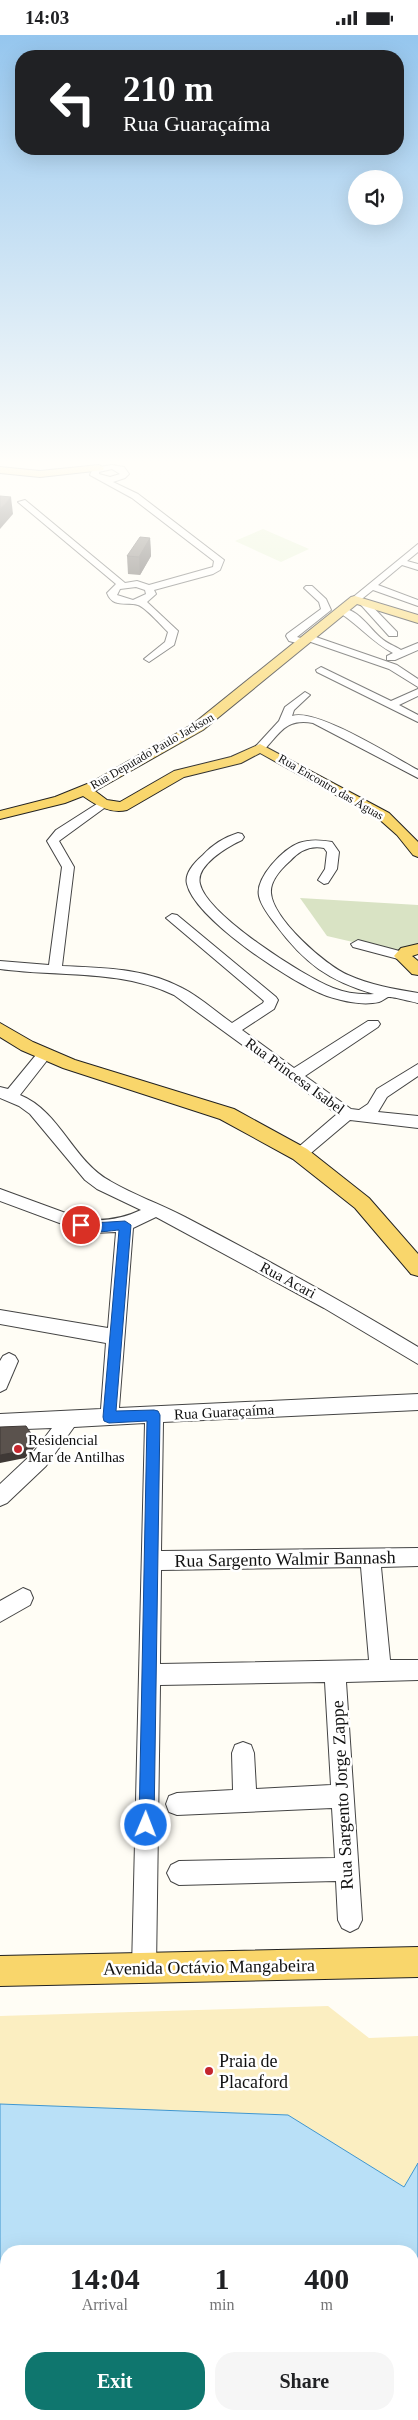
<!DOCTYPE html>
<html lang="en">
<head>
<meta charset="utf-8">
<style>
  :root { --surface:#fff; --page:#f6f6f6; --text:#202124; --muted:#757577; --accent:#0f766e }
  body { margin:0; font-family:Georgia,serif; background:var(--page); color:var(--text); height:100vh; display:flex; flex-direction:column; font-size:19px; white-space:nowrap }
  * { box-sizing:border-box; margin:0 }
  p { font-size:16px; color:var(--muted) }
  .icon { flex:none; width:28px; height:28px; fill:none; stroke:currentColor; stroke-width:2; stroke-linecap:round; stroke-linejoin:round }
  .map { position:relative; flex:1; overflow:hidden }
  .sheet { position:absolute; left:0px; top:2210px; width:419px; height:175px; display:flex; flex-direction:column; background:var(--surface); border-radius:20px 20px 0 0; box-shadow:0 5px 20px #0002 }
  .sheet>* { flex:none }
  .hud { position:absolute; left:15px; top:15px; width:389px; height:105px; border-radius:20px; box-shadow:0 5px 20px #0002; background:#202124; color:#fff; overflow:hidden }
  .tools { position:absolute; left:348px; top:135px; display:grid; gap:10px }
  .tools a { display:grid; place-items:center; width:55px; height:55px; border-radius:50%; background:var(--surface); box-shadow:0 5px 20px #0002; font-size:25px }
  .pin { position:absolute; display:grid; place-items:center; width:42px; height:42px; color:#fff; margin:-21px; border:2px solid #fff; border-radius:50%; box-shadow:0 1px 5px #0007 }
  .me { position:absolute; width:55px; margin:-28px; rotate:1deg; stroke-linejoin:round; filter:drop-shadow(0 0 4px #0008) }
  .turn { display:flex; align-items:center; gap:18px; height:105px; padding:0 25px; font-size:22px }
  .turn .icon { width:65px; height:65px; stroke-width:2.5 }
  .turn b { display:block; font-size:35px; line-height:42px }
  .eta { display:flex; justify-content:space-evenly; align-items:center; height:85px; text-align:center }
  .eta b { font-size:30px; font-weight:600; line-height:35px }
  .button { display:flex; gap:10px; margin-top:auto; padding:10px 25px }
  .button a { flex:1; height:58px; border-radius:20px; background:var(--accent); color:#fff; font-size:20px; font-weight:600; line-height:58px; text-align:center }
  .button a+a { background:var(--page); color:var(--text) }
  .status { display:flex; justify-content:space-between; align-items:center; height:35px; padding:0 25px; background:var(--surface); direction:ltr }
  .status svg { height:14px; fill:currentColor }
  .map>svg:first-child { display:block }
  .sand { fill:#fbeec1 }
  .cemetery { fill:#d9e3c4 }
  .pitch { fill:#e6f2cf }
  .water { fill:#b9e0f7; stroke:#3f96cf; fill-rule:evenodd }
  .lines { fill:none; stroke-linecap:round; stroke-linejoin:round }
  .minor-casing { stroke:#444; stroke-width:2 }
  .major-casing { stroke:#222; stroke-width:2 }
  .minor { fill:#fff; fill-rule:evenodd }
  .major { fill:#f9d66b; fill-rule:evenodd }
  .wall { fill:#4d4742 }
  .shaded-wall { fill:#3f3936 }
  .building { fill:#5a524d; stroke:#3f3936 }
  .route { fill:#1a73e8; stroke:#114b97 }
  .poi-dot { fill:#c4262e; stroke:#fff; stroke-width:2 }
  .labels { text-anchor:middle; stroke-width:5; stroke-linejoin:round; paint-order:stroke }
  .far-street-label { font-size:12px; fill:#111; stroke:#fff }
  .street-label { font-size:15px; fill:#111; stroke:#fff }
  .poi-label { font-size:15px; fill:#111; stroke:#fff; text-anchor:start }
  .near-street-label { font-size:18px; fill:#111; stroke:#fff }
  .near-poi-label { font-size:18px; fill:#111; stroke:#fff; text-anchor:start }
</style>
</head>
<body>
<div class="status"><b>14:03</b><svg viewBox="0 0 49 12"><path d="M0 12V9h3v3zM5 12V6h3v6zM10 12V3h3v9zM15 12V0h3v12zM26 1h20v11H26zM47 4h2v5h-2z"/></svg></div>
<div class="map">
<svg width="418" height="2385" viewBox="0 0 418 2385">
  <rect width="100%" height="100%" fill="#fffdf5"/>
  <!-- sand -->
  <path class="sand" d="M328,1971L369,2003L418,2001V2128L404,2152L287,2080L0,2069V1981Z"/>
  <!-- cemetery -->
  <path class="cemetery" d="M300,863L418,870V912L396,917L327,901Z"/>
  <!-- pitch -->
  <path class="pitch" d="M263,494L309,514L281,527L235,506Z"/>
  <!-- water -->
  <path class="water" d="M0,2069L288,2080L404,2152L418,2128V2385H0ZM412,2216V2379H6V2216Z"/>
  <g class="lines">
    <!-- minor casing -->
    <g class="minor-casing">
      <g id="minor">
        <path d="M112,430L124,432L129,439L125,443L113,447L138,459L224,525L220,535L213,539L154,555L156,559L147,567L178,596L174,610L149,627L144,624L165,607L168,597C162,591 145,572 138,570C127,566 113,574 107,558L116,549L18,467L25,465L125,548L137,546L149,550L213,532L214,526L132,463L90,440L93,433ZM112,434L120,439L110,442L99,439V437ZM136,552L145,555L146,559L133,565L117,560L120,554Z"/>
        <path d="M418,509V517L407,526L418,529V535L402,530L378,550L418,565V571L373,555L358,567H352V563Z"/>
        <path d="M306,551H312L326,564L331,575L297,602L305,604V601H313L397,630L418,644V652L389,634L308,606L304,610L289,606L286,601L287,599L321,574L319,567L304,553Z"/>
        <path d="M361,566H367L397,597V601H389L361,570Z"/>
        <path d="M340,574C356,571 370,594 381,603C386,608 395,611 401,615L418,608V615L395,625H387V621L393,618C372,607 360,591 340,578Z"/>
        <path d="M321,632L391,666L418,654V661L399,670L418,680V687L317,637L316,635Z"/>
        <path d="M305,657L310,660L294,675L292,681C317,673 393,722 418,735V743L313,688C286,683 280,698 264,715H256V711L279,686L285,672Z"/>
        <path d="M103,765L109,769L107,771L59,806L74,832L62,931C103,933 145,933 182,953C200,962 216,977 232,988L263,968L264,966L166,883L172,879L177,880L276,962L278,965L274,974L242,995L294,1033L368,986H378L380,989L378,992L305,1041L351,1074L359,1075L368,1069L377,1054L418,1029V1041L387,1062L378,1077L418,1081V1093L350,1085L305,1123H295L292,1119L295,1115L337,1079L174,960C120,934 58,942 0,934V926L49,930L62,832L47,806L56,795Z"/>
        <path d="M238,798L242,799L244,802L242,805C229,811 195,830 200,849C207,880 303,941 333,953C346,958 360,960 374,959C329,946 304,928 276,890C270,882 261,871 259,861C255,843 283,814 299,808C310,804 321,805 332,807L339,817L337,834L328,848L324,849L318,845L325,834L327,817L324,813C310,810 299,816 290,826C282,833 270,846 271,858C273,884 325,930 348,940C370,950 394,954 418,958V968C413,967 392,961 388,962C386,963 382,966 379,967C362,971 343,966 327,961C293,949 195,884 187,849C184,838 196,826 203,820C212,810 225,802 238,798Z"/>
        <path d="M358,905L407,918L409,921L402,925L353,912L351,909Z"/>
        <path d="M45,1014L52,1019L20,1060C60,1076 73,1126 110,1146C134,1160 160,1169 185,1182C264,1223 342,1266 418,1312V1329L324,1273L156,1182L133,1193L119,1373L418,1359V1375L163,1387L161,1516L418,1513V1531L381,1532L390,1625H418V1645L346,1647L362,1885L358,1893L350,1897L342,1893L338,1885L336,1846L179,1850L171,1846L167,1838L171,1830L179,1826L335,1823L332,1773L177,1780L169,1777L166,1769L169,1761L177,1758L233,1755L232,1718L235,1710L243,1707L251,1710L254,1718L256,1754L331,1750L325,1647L160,1650L156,1933L153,1942L144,1945L135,1942L132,1933L145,1388L74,1392L46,1431L7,1468L0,1471V1449L32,1419L52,1393L0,1395V1379L101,1374L106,1308L0,1289V1275L108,1293L116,1197L93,1198L81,1196L0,1166V1154L82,1184C103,1187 122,1184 141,1175L97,1154L85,1145L30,1079L19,1071L0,1063V1052L8,1054L40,1015ZM361,1532L369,1625L160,1629L161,1535Z"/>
        <path d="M9,1318L15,1321L18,1326L6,1354L0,1357V1326L3,1321Z"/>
        <path d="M23,1553L30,1556L33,1563L30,1570L0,1587V1566Z"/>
      </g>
    </g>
    <!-- major casing -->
    <g class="major-casing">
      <g id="major">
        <path d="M99,430L104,433L103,435L40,442L0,438V432L40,436Z"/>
        <path d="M355,561L418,580V588L357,569L203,695L95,756L107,765L120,767L174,736L231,722L260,709L389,778L418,807V822L413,820L397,800L379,784L260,718L241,728L184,742L127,775C110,779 96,770 83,761L65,768L0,784V776L55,762L92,747L193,689L351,562Z"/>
        <path d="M418,909V919L412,921L418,926V940L412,939L394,921L401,913Z"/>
        <path d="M0,988L33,1007L75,1025L234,1074L307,1114L369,1163L418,1219V1241L411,1239L355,1173L293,1124L220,1084L63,1033L21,1015L0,1002Z"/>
        <path d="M418,1912V1942L0,1951V1921Z"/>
      </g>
    </g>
    <!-- minor -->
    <use href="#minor" class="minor"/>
    <!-- major -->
    <use href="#major" class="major"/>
  </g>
  <!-- wall -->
  <path class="wall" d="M150,503L151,521L140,540L128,539L127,521Z"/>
  <!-- shaded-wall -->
  <g class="shaded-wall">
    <path d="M11,462L13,479L0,494V474Z"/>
    <path d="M150,503L151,521L140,540L139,522Z"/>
    <path d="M34,1403L36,1411L25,1423L0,1428V1420Z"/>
  </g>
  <!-- building -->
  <g class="building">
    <path d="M0,461L11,462L0,474Z"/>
    <path d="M140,502L150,503L139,522L127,521Z"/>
    <path d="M26,1391L34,1403L23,1416L0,1420V1392Z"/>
  </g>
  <!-- sky -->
  <linearGradient id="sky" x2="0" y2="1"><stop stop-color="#95c6ee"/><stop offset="0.56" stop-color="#fffefa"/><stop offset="1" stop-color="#fffefa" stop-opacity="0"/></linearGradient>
  <rect width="418" height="761" fill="url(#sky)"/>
  <!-- route -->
  <path class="route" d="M81,1185L93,1188L125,1186L131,1190L116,1376L154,1375L158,1376L160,1380L154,1790L152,1796L146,1798L141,1796L139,1790L147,1386L109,1388L104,1386L103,1382L119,1195C107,1196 83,1201 75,1190Z"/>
  <!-- markers -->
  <g class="poi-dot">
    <circle cx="18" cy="1414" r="5"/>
    <circle cx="209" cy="2036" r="5"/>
  </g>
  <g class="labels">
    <!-- far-street labels -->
    <g class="far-street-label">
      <text transform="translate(152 716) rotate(-30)" y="4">Rua Deputado Paulo Jackson</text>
      <text transform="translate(331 752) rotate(30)" y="4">Rua Encontro das Águas</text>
    </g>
    <!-- street labels -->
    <g class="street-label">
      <text transform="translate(295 1041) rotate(36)" y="5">Rua Princesa Isabel</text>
      <text transform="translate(288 1245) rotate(28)" y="5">Rua Acari</text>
      <text transform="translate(224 1377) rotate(-3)" y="5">Rua Guaraçaíma</text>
    </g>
    <!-- poi labels -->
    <g class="poi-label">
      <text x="28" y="1410">Residencial<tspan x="28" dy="17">Mar de Antilhas</tspan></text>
    </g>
    <!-- near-street labels -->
    <g class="near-street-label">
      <text transform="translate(285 1524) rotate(-1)" y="6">Rua Sargento Walmir Bannash</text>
      <text transform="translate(342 1760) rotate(-93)" y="6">Rua Sargento Jorge Zappe</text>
      <text transform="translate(209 1932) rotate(-1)" y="6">Avenida Octávio Mangabeira</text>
    </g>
    <!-- near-poi labels -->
    <g class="near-poi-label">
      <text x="219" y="2032">Praia de<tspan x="219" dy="21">Placaford</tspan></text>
    </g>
  </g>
</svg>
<div class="tools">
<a><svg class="icon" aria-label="sound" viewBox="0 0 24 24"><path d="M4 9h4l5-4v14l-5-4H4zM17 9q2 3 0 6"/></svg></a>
</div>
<div class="pin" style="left:81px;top:1190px;background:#d93025"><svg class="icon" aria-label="arrive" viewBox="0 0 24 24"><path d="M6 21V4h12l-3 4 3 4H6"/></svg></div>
<svg class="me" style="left:146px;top:1790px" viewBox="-20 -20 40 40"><circle r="17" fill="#1a73e8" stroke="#fff" stroke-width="3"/><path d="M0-11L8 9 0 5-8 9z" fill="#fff"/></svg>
<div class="hud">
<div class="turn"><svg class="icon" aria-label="left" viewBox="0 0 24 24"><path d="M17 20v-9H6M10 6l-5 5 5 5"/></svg><div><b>210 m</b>Rua Guaraçaíma</div></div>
</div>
<section class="sheet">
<div class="eta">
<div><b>14:04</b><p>Arrival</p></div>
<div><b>1</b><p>min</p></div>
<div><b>400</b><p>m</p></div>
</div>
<div class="button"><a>Exit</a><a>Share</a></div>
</section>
</div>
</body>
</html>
